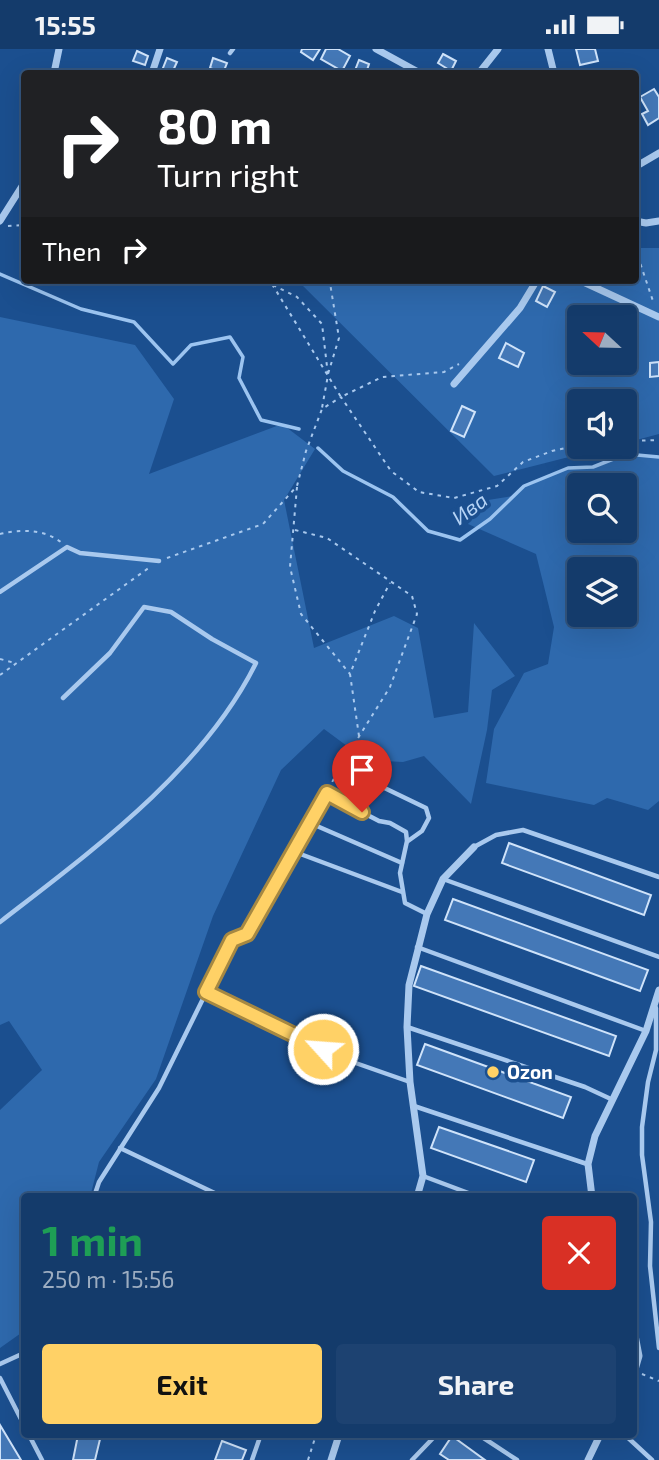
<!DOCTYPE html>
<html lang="en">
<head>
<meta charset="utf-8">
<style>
  :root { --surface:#143b6b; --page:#1d4271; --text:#f1f3f6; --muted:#9dadc1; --line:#33557e; --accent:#ffd166 }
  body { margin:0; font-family:"Exo 2",sans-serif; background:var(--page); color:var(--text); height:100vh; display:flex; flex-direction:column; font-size:26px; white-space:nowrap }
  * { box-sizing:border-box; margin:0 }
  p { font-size:23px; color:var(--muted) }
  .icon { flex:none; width:38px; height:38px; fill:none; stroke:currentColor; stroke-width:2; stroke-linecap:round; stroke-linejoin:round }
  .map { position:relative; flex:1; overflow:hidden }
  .sheet { position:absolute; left:21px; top:1144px; width:616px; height:245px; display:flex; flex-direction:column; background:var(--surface); border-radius:7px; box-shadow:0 7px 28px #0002,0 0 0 2px var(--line) }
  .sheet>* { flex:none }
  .guide { position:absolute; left:21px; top:21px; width:618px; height:214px; border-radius:7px; box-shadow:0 7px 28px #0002,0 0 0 2px var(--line); background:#202124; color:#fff; overflow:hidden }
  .needle { width:46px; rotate:292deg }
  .tools { position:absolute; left:567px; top:256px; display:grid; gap:14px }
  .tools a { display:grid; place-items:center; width:70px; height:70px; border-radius:7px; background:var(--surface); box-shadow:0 7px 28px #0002,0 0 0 2px var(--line); font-size:35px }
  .pin { position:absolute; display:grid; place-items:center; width:60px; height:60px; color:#fff; margin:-72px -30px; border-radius:50% 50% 50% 0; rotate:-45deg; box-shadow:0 0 7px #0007 }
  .pin .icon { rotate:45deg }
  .me { position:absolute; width:77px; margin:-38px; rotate:296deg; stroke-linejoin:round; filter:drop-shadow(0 0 5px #0008) }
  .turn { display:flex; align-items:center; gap:24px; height:147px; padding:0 21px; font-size:32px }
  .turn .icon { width:91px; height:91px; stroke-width:2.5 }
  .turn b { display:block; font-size:49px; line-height:60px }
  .then { display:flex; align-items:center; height:66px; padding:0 21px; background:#0003; gap:14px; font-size:26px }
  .round { display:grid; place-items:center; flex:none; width:74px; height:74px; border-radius:7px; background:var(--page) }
  .headline { display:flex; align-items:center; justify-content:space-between; height:119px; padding:0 21px }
  h1 { font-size:42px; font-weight:700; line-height:52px; color:#1e9e55 }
  .button { display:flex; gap:14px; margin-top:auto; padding:14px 21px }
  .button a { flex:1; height:80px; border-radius:7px; background:var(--accent); color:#111; font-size:28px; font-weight:700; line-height:80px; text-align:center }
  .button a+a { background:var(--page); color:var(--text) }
  .status { display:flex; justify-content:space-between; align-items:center; height:49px; padding:0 35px; background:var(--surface); direction:ltr }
  .status svg { height:19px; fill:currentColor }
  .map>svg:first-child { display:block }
  .green { fill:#2e69ad; fill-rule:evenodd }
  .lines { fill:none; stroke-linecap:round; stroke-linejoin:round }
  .stream { stroke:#9cc4f0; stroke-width:3.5 }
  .building { fill:#4478b7; stroke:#cfe3fa; stroke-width:2 }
  .path { stroke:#a9c9ee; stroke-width:2; stroke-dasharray:3.5 5; stroke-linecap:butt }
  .service { stroke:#a9c9ee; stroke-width:4.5 }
  .minor { stroke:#a9c9ee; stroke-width:7 }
  .route-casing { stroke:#a68842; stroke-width:18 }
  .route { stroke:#ffd166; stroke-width:12 }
  .poi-dot { fill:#ffd166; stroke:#1b4f8f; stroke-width:2.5 }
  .labels { text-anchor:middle; stroke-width:7; stroke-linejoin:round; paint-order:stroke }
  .poi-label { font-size:19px; font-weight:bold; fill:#fff; stroke:#1b4f8f; text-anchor:start }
  .water-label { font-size:21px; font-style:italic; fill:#b5d3f5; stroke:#1b4f8f }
</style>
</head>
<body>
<div class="status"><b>15:55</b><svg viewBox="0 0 49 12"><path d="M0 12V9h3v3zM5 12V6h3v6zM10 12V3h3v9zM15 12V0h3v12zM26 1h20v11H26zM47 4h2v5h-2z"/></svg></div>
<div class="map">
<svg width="659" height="1411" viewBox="0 0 659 1411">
  <rect width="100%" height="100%" fill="#1b4f8f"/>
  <!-- green -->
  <g class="green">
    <path d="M635,199H659V385L625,394V352H579V397H612L494,427L297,231H635ZM579,268H625V313H579Z"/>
    <path d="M0,268L135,296L174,350L149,425L282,375L315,400L284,451L314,599L394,567L418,579L434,669L468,663L474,574L515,627L492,641L487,681L471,755L424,707L403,713L366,711L324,680L281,721L213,867L156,1030L99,1113L90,1148H24V1282L0,1299V1061L42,1021L9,972L0,976Z"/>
    <path d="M626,405L659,408V752L648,761L607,749L594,756L486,734L494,680L524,624L548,615L554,578L536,505L468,475L482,452L513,447L524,437L568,419L593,418ZM579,436H625V481H579ZM579,520H625V565H579Z"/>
  </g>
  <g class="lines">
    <!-- stream -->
    <g class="stream">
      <path d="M0,225L81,260L134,273L173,315L191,296L230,288L243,308L239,329L261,371L299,380"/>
      <path d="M318,399L343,422L393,448L428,482L460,491L490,470L524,437L568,419L593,418L626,405L659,408"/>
    </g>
  </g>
  <!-- building -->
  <g class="building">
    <path d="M302,0H320L313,11L301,3Z"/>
    <path d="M326,0H338L350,7L342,22L321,10Z"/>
    <path d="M576,0H595L598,12L580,16Z"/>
    <path d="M137,2L148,7L145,16L133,12Z"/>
    <path d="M443,5L456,12L451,22L438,14Z"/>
    <path d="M167,9L177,13L172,24H161Z"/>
    <path d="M213,9L227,14L223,24L210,19Z"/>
    <path d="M359,11L369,15L366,24H354Z"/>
    <path d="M654,40L659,48V69L648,76L642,65L648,62L640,48Z"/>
    <path d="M543,237L555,243L547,258L536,252Z"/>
    <path d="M506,294L524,304L518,318L499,309Z"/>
    <path d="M659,313V327L650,328V314Z"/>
    <path d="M462,357L475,363L464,388L451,382Z"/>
    <path d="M509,794L651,846L644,866L502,814Z"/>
    <path d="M453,850L648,921L640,942L445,871Z"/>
    <path d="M421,917L616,987L609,1007L414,937Z"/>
    <path d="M425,995L571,1048L563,1069L417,1016Z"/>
    <path d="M439,1078L534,1111L526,1133L431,1099Z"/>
    <path d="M0,1376L21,1411H0Z"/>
    <path d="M78,1386H101L95,1411H73Z"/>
    <path d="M452,1387L485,1411H449L440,1405Z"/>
    <path d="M222,1392L246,1401L242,1411H215Z"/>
  </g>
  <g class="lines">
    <!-- path -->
    <g class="path">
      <path d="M8,177L24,176"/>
      <path d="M635,199L654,255"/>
      <path d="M265,231L272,235L341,348L382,328L444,323L459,315"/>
      <path d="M327,231L330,234L339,289L328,325"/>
      <path d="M273,236L297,248L322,275L328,326L322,359"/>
      <path d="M625,392L659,391"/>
      <path d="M297,438L290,518L301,565L350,625"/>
      <path d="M295,481L327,489L412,547L417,565L390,638L343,713L330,737"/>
      <path d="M0,485C21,480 45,480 62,494"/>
      <path d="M167,509L263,475L297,437L306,402L322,360L341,348L391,422L419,443L454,449L497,437L523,413L552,402L579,396"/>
      <path d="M0,610L15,614"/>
      <path d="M0,626L150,518"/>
      <path d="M359,687L350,625L375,562L390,534"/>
      <path d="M343,713L365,728"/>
      <path d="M642,1325L659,1332"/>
      <path d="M308,1411L316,1386"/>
    </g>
    <!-- service -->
    <g class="service">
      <path d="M230,4L233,0"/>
      <path d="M0,543L67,498L80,504L159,512"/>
      <path d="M370,732L426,759L429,769L422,782L408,792"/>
      <path d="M310,774L402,814"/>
      <path d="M474,798L496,786L523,781L659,828"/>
      <path d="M295,803L402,843"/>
      <path d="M443,830L659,908"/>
      <path d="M0,873C93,801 203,721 256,614L212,590L171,563L144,558L110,604L63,649"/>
      <path d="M417,898L646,982"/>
      <path d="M206,943L347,1011L410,1033"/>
      <path d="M656,959V1001L648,1033L642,1078V1106L651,1173L650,1217L659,1299"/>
      <path d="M407,978L585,1038L613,1051"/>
      <path d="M414,1057L587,1115"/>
      <path d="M120,1099L223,1148"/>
      <path d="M423,1127L479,1148"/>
      <path d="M94,1148L99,1133L159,1039L232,891L247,885L327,745L379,772L390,774L406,783L407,792L400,824L405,854L427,865"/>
      <path d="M0,1315L24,1304"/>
      <path d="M0,1329L24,1376"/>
      <path d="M29,1386L42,1411"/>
      <path d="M479,1386L517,1411"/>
      <path d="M625,1386L652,1411"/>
      <path d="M252,1411L260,1388L256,1386"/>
      <path d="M412,1411L436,1386"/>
    </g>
    <!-- minor -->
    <g class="minor">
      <path d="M376,0L420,24"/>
      <path d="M548,0L554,24"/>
      <path d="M54,24L59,0"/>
      <path d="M152,24L160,0"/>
      <path d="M479,24L498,0"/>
      <path d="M635,118L659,104"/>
      <path d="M0,172L24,134"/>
      <path d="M635,172L646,174L659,172"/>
      <path d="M579,231L659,268"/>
      <path d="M454,335L520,259L537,231"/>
      <path d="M417,1148L423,1127L410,1033L407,978L409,936L427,865L443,830L474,798"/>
      <path d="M592,1148L588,1115L595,1087L646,982L659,941"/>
      <path d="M634,1281L639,1307L634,1324"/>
      <path d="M331,1411L339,1386"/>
      <path d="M588,1411L600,1386"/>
    </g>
  </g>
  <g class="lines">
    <!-- route casing -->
    <g class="route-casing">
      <path id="route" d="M323,1000L206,943L232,891L247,885L327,744L362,763"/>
    </g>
    <!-- route -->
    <use href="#route" class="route"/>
  </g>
  <!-- markers -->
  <circle class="poi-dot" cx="493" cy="1023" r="7"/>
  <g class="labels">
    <!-- poi labels -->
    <g class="poi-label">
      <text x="507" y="1030">Ozon</text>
    </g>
    <!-- water labels -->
    <g class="water-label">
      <text transform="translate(470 460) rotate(-37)" y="7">Ива</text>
    </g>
  </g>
</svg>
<div class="tools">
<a><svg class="needle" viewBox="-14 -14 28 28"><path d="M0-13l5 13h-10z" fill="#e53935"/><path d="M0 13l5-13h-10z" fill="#9dadc1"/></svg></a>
<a><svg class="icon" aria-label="sound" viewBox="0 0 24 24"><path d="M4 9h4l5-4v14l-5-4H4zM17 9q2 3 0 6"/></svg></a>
<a><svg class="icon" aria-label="search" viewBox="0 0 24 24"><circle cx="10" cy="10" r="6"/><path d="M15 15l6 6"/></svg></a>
<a><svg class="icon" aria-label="layers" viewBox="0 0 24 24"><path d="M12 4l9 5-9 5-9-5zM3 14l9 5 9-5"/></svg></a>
</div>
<div class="pin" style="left:362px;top:763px;background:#d93025"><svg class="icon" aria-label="arrive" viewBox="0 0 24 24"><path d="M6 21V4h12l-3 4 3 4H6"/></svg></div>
<svg class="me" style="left:323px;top:1000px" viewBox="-20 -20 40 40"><circle r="17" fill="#ffd166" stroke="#fff" stroke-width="3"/><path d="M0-11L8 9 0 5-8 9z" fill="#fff"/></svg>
<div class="guide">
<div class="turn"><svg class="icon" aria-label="right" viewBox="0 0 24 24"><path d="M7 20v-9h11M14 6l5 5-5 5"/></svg><div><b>80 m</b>Turn right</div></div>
<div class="then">Then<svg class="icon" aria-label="right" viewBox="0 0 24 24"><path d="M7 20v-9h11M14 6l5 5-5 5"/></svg></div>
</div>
<section class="sheet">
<div class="headline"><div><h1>1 min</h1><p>250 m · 15:56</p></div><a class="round" style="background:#d93025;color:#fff"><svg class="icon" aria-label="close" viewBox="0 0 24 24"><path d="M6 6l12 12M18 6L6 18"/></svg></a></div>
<div class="button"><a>Exit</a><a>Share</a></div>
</section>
</div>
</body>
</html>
